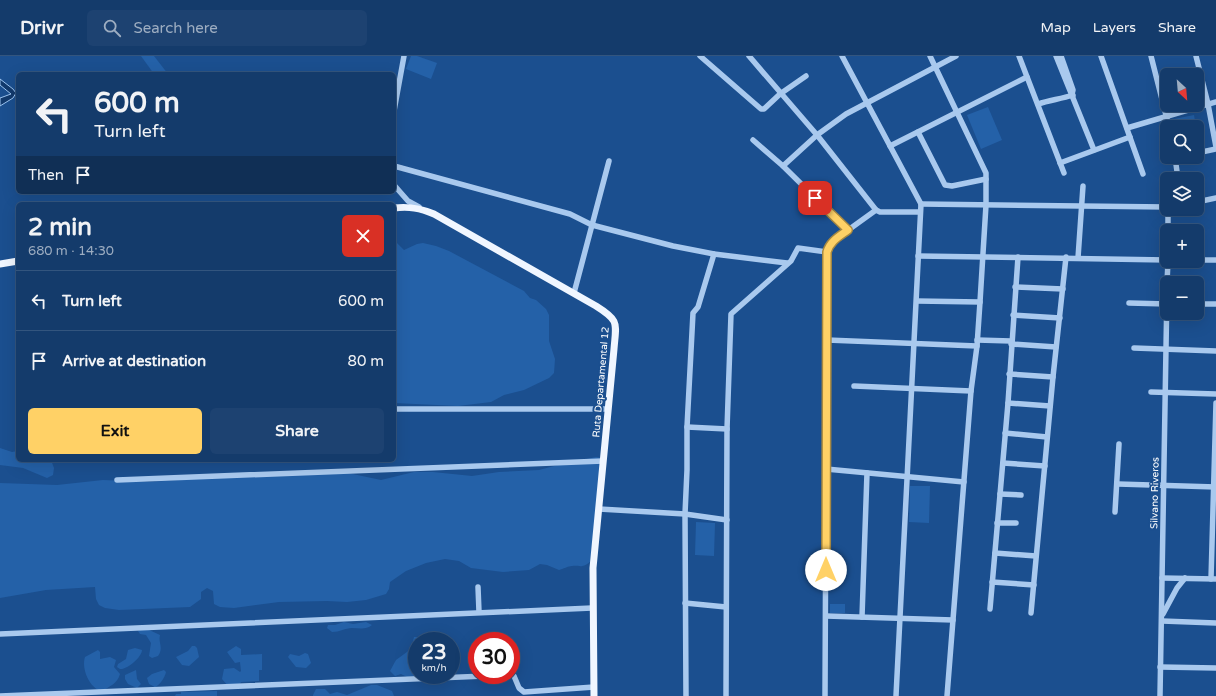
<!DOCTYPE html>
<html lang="en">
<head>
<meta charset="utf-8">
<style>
  :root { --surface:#143b6b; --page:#1d4271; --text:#f1f3f6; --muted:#9dadc1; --line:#33557e; --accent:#ffd166 }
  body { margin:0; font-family:"Varela Round",sans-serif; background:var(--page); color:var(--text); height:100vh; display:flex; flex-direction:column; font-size:15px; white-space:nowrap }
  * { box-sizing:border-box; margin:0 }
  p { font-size:13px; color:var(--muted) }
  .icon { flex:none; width:22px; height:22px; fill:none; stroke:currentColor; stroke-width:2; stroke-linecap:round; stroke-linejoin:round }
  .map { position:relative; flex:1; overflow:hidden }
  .panel { position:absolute; left:16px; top:146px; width:380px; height:260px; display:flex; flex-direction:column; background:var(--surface); border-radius:6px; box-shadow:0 4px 16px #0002,0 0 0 1px var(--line) }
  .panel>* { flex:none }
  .hud { position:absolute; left:16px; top:16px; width:380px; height:122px; border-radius:6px; box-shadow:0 4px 16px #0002,0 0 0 1px var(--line); background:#143b6b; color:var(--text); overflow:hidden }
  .needle { width:26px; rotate:154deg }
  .tools { position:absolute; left:1160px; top:12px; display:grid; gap:8px }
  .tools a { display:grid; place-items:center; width:44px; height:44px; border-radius:6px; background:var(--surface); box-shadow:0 4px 16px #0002,0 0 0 1px var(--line); font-size:20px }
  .speed { position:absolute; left:408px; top:576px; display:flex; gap:8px; font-size:20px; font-weight:700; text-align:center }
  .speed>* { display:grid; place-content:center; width:52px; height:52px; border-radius:50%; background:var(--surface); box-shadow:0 4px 16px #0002,0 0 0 1px var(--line); line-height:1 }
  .speed small { font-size:10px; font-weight:400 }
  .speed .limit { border:6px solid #d22; background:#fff; color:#111 }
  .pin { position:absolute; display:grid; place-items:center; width:34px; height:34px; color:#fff; margin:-17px; border-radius:8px; box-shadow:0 2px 6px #0006 }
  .me { position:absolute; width:44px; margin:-22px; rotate:0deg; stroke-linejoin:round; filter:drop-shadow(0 0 3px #0008) }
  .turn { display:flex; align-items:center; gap:14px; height:84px; padding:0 12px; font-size:18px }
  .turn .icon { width:52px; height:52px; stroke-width:2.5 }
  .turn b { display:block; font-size:28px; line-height:34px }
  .then { display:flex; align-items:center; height:38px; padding:0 12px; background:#0003; gap:8px; font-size:15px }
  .round { display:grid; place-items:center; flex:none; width:42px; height:42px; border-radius:6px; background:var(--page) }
  .head { display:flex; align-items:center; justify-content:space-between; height:68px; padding:0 12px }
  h1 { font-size:24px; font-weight:700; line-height:30px }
  .cta { display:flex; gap:8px; margin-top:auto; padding:8px 12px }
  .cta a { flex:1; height:46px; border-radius:6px; background:var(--accent); color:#111; font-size:16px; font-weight:700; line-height:46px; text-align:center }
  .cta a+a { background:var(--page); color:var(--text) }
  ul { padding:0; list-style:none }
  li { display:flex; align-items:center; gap:12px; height:60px; padding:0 12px; border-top:1px solid var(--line) }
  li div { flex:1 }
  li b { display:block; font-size:15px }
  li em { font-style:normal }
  header { display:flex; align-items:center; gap:24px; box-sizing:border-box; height:56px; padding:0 20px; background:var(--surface); border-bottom:1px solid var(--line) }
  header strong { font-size:19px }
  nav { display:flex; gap:22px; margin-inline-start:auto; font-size:14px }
  .search { width:280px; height:36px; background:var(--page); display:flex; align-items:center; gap:10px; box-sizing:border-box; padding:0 14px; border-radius:6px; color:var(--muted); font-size:15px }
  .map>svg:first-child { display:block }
  .green { fill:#2461a8 }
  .water { fill:#123a6d; stroke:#9cc4f0 }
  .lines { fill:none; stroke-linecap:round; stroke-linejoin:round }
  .minor { stroke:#a9c9ee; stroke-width:5.5 }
  .major { stroke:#f0f6ff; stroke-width:7 }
  .route-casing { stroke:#a68842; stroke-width:10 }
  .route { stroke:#ffd166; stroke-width:7 }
  .labels { text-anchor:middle; stroke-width:4; stroke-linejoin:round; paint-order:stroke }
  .street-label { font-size:10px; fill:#fff; stroke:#1b4f8f }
</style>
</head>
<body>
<header>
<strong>Drivr</strong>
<div class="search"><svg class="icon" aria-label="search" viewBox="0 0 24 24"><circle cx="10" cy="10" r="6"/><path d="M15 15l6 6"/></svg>Search here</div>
<nav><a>Map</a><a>Layers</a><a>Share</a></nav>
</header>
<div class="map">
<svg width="1216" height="640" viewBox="0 0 1216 640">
  <rect width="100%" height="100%" fill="#1b4f8f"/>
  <!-- green -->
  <g class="green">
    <path d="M141,0H154L168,18H154Z"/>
    <path d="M411,0H417L437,7L431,23L406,13Z"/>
    <path d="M988,51L1002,84L981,93L967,59Z"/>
    <path d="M1194,59L1196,71H1175L1174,63Z"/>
    <path d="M394,184L404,194L417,188L423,187L436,190L449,195L524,235L530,242L536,244L546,253L549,259V285L555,303L554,317L549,322L524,334L504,339L491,346L458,350L394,347Z"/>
    <path d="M0,392L12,396L18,395V404H51L54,412L53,419L47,422L23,412L0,409Z"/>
    <path d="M596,401L602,402L590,506C580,513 581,509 572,510C568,510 563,513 559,514L547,509L540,508L529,514L503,516L471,512L459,505L445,503L426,507L406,515L390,526L389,533L386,538L366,544L347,546L327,545L279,546L234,552L220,551L214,548L213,535L207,532L201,536V543L190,551L119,554L105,552L99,549L96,543L95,531L46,534L0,542V427L57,429L103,424L149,426L180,424L192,421L348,417L381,424L414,416H433L472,420L499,416L539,414L558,409Z"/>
    <path d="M910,430H930L929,467L909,466Z"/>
    <path d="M696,466L715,467L714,500L695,499Z"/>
    <rect x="830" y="548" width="15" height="9"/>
    <path d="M344,566L353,568L366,566L372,569C366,574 359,572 352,572C345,572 340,576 332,576L327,572L328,569H335Z"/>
    <path d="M141,573H147L160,579C158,587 164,592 158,600L152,602L149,600L151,587L146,579L140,578L138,575Z"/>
    <path d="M414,581C418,581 422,581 424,585H417V619H421V622L407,621L401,618L395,620L390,615L396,604L411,593Z"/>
    <path d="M192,590H195L197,592L199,601L189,610L182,609L176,601L188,595Z"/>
    <path d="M236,590L241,593V599L262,598V614H259V625L241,626L240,628L228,630L222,623L224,613L234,612L240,616L241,615L240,606L235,607L227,596Z"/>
    <path d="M135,592L142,594C142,601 127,614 120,613L117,611L118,608L126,603L128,594Z"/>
    <path d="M98,594L100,596V603L110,601L116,604L114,611L120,618C117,628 110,630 102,635C90,633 81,613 85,601Z"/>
    <path d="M305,597L308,598L311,607L306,612L296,611L288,601L290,598L299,600Z"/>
    <path d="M136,614L137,623L141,628L137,632L128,628L125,623V619Z"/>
    <path d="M164,614L166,616C165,621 160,629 155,631L149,628L147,622L152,618Z"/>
    <path d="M371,629H377L392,635L394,640H313V639L316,633H325L330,638L337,636L347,639Z"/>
    <path d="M217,635V640H175L176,638H181V636Z"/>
  </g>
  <!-- water -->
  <path class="water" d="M0,23L13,33L16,37L13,42L0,50V42L11,38L0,29Z"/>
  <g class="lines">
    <!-- minor -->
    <g class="minor">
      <path d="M700,0L761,53H764L780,38L806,20"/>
      <path d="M749,0L817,79L876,154L880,156H920"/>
      <path d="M842,0L921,148L896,640"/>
      <path d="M930,0L986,117V149L980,246L977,290L971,335L947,640"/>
      <path d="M1019,0L1064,117"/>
      <path d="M1056,0L1094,94"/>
      <path d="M1061,0L1073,34L1072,38"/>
      <path d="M1101,0L1143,118"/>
      <path d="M1151,0L1169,71"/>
      <path d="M1196,0L1208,48L1216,91"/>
      <path d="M1038,48C1050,44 1061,43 1073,39"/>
      <path d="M394,55L404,0"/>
      <path d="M1127,72L1216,46"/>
      <path d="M918,76L945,129L952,130L986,123"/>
      <path d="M753,84L783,110L848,174"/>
      <path d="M890,90L1027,21"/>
      <path d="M1197,97L1216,93"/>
      <path d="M1175,101L1178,123"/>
      <path d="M1060,107L1130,81"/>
      <path d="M394,110L570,158L592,169L673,190L714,198L787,207"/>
      <path d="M783,110L817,79L846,58L956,0"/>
      <path d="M394,129L408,145L419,151"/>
      <path d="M1197,146L1216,142"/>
      <path d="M921,148L1167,151"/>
      <path d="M1168,153V175"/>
      <path d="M918,200L1167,204"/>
      <path d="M1078,202L1083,130"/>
      <path d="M1197,204H1216"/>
      <path d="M1167,227L1168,205"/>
      <path d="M1015,231L1063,233"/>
      <path d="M574,237L609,105"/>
      <path d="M917,245L980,246"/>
      <path d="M1129,247L1167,248"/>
      <path d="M1197,248H1216"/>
      <path d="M1013,259L1060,262"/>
      <path d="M827,284L977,290"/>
      <path d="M977,284L1011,285"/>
      <path d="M1011,288L1056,291"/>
      <path d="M1134,292L1216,295"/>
      <path d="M1009,318L1053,321"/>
      <path d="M854,330L971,335"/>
      <path d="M1151,336L1216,338"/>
      <path d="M1008,347L1050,350"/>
      <path d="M394,353H608"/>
      <path d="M687,371L727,373"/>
      <path d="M1005,377L1047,381"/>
      <path d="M1003,407L1045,410"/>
      <path d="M826,413L964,426"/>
      <path d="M117,424L603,405"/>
      <path d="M1118,428L1216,431"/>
      <path d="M1000,438L1021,439"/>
      <path d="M599,453L685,458L727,464"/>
      <path d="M1115,456L1119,388"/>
      <path d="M997,467H1016"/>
      <path d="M995,497L1036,500"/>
      <path d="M1162,522L1216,523"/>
      <path d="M1211,523L1216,347"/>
      <path d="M992,526L1034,529"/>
      <path d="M478,531L479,556"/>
      <path d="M685,547L726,551"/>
      <path d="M990,553L1008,347L1018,201"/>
      <path d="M1031,557L1053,321L1066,201"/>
      <path d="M1163,558L1177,532L1185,522"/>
      <path d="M826,560L953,564"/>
      <path d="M862,561L867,417"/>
      <path d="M1162,565L1216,567"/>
      <path d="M0,578L592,552"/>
      <path d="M1160,611L1216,612"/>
      <path d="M0,640L511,619L514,620L519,632L524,636L594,631"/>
      <path d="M686,640L685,458L687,414V371L693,257L698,251L714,198"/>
      <path d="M726,640L727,373L731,258L791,205L798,192L827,196"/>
      <path d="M825,640L827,196L828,191L833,185L876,154"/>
      <path d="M1160,640L1167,234"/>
    </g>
    <!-- major -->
    <g class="major">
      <path d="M394,152C409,150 420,152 434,158L596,250C620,265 616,267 614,293L593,512L594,640"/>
      <path d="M0,208L18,205"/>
    </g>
  </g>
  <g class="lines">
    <!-- route casing -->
    <g class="route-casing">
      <path id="route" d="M815,142L848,174C840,180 830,185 827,196L826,514"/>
    </g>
    <!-- route -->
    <use href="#route" class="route"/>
  </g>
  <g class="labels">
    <!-- street labels -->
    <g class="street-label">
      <text transform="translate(600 326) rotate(-85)" y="4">Ruta Departamental 12</text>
      <text transform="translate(1154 437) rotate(-89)" y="4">Silvano Riveros</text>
    </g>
  </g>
</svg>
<div class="tools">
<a><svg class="needle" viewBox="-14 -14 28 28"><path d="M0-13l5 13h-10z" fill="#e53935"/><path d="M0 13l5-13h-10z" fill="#9dadc1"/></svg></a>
<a><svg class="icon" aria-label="search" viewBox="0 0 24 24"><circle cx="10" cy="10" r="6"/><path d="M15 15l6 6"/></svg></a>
<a><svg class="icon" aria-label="layers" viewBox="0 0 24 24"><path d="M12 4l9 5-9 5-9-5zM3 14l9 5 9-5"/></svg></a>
<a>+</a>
<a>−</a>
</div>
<div class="speed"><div>23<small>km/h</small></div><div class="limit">30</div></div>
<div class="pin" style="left:815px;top:142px;background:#d93025"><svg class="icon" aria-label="arrive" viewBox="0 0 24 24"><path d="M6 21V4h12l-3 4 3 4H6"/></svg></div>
<svg class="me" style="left:826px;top:514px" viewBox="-20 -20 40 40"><circle r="19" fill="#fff"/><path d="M0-13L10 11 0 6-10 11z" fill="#ffd166"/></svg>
<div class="hud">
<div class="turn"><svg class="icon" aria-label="left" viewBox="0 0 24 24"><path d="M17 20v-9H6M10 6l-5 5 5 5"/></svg><div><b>600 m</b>Turn left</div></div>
<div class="then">Then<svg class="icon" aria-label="arrive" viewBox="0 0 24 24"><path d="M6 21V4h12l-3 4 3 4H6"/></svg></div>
</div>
<section class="panel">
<div class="head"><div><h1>2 min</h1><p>680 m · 14:30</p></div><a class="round" style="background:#d93025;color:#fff"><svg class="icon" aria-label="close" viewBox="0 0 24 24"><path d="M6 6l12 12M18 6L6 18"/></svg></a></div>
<ul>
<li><svg class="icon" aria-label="left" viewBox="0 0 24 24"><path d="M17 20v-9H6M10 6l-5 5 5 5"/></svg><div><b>Turn left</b></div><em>600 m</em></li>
<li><svg class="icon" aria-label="arrive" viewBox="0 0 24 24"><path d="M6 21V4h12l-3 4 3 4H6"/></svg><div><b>Arrive at destination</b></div><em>80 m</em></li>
</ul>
<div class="cta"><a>Exit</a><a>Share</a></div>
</section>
</div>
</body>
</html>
